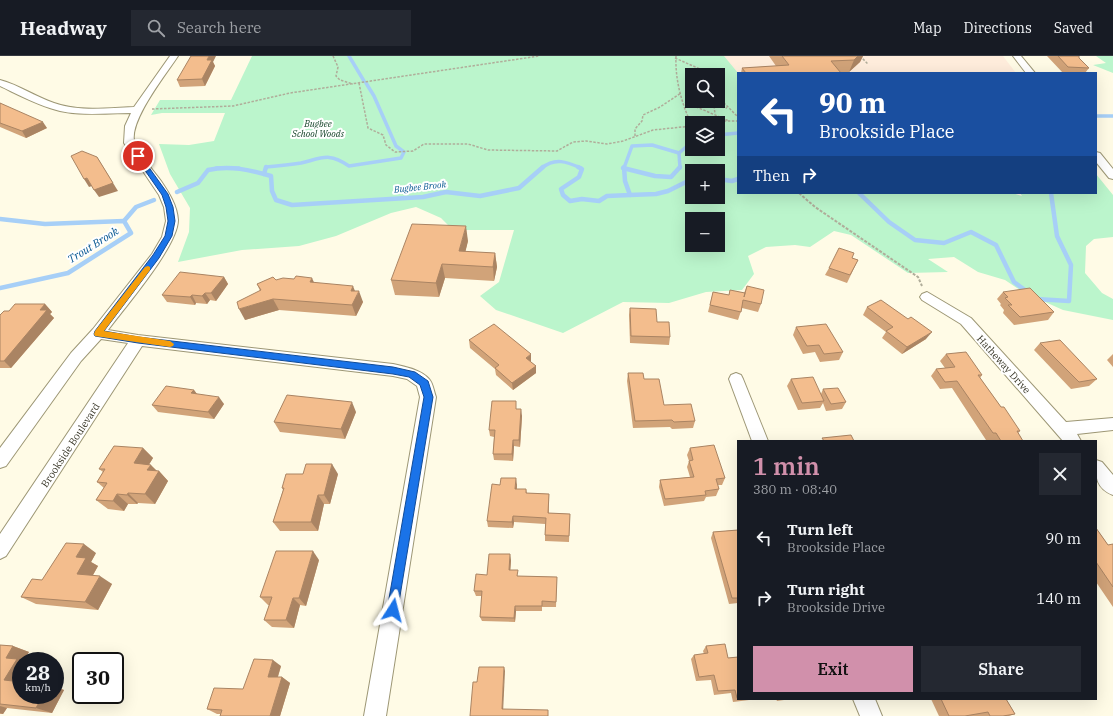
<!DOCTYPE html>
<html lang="en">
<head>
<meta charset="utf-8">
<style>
  :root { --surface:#171b24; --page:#242831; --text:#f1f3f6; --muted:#9ea1a6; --line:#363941; --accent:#d190ab }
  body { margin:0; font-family:"IBM Plex Serif",serif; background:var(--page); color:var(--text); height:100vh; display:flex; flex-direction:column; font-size:15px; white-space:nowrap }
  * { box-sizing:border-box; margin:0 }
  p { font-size:13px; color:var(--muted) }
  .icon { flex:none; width:22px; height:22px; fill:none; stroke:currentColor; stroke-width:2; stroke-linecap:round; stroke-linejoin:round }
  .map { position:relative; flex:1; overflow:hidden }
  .sheet { position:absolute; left:737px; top:384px; width:360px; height:260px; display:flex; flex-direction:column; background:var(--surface); border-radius:0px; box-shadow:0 4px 16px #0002 }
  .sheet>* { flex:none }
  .hud { position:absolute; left:737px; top:16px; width:360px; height:122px; border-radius:0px; box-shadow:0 4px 16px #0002; background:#1a4fa0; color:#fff; overflow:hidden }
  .controls { position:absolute; left:685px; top:12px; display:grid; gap:8px }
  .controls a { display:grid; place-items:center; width:40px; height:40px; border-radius:0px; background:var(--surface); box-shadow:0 4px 16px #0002; font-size:20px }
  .speed { position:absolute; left:12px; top:596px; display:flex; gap:8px; font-size:20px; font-weight:700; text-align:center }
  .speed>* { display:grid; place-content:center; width:52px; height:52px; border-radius:50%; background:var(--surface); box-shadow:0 4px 16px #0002; line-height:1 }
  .speed small { font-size:10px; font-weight:400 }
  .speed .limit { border:2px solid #111; border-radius:6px; background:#fff; color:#111 }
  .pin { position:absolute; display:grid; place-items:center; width:34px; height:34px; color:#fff; margin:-17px; border:2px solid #fff; border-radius:50%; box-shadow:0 1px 4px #0007 }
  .me { position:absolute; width:44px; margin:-22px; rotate:9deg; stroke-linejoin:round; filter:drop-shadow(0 0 3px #0008) }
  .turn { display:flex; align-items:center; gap:14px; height:84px; padding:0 16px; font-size:18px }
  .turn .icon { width:52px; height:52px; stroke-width:2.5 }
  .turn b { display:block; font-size:28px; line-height:34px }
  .then { display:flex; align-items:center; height:38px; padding:0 16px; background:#0003; gap:8px; font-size:15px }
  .round { display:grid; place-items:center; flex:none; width:42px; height:42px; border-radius:0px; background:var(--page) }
  .overview { display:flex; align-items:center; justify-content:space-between; height:68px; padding:0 16px }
  h1 { font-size:24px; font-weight:600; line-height:30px; color:var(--accent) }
  .button { display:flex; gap:8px; margin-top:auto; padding:8px 16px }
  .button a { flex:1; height:46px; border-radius:0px; background:var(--accent); color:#111; font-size:16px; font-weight:600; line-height:46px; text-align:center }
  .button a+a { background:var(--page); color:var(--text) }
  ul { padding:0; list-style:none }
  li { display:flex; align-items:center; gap:12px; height:60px; padding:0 16px }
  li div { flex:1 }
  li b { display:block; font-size:15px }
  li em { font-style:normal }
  header { display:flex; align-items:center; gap:24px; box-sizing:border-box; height:56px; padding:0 20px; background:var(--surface); border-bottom:1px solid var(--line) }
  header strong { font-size:19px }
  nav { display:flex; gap:22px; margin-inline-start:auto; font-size:14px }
  .search { width:280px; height:36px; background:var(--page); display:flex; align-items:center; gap:10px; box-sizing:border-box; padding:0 14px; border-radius:0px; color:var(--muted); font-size:15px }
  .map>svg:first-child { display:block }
  .education { fill:#ffeddc }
  .green { fill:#bbf5cc; fill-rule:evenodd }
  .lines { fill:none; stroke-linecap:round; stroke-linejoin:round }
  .stream-far1 { stroke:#a7cff7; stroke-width:3.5 }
  .stream { stroke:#a7cff7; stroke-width:4.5 }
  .minor-casing { stroke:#9d9775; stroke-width:2 }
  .path-far1 { stroke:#b0ad9a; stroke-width:1.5; stroke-dasharray:2.5 1.5; stroke-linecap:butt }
  .path { stroke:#b0ad9a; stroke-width:2; stroke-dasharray:3 1.5; stroke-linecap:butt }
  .minor { fill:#fff; fill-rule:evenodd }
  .wall { fill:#d1a379 }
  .shaded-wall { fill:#aa8463 }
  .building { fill:#f3bd8d; stroke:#aa8463 }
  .route { fill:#1a73e8; stroke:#114b97 }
  .slow { fill:#f59e0b }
  .labels { text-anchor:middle; stroke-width:4; stroke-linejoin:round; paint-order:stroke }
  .far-park-label { font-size:9px; font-style:italic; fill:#093a1e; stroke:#fff }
  .far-water-label { font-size:9px; font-style:italic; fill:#045590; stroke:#fff }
  .street-label { font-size:10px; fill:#363425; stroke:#fff }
  .water-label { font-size:11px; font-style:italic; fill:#045590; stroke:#fff }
</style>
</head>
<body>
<header>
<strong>Headway</strong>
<div class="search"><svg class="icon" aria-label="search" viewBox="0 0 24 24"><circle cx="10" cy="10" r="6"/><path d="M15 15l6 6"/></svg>Search here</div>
<nav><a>Map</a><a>Directions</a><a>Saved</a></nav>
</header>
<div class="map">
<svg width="1113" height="660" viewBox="0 0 1113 660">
  <rect width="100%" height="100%" fill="#fffbe6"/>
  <!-- education -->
  <path class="education" d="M699,0H1003L1016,17H738V47L718,19Z"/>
  <!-- green -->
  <g class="green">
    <path d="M252,0H724L738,17V137H1012L1022,140L1020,137H1096V118L1113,139V181L1094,183L1086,190L1085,217L1102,237L1113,243V264L1063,254L1023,236L1005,224L978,216L954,201L928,203L948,216L908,217L851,179L834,175L810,191L795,189L766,191L748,200L754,218L742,234L706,236L669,247L623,246L563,277L496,254L480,240L499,226L514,174H453L441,162L416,151L391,157L336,180L299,190L242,194L178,206L189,176L190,152L170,118L159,88L189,89L214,85L225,57H162L151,59L160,44H231ZM692,19H718V45H692ZM692,67H718V93H692ZM692,115H718V141H692ZM692,163H718V189H692Z"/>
    <path d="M1096,0H1113V17L1093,9L1106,7Z"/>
  </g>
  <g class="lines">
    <!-- stream-far1 -->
    <g class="stream-far1">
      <path d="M349,0L364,25"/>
      <path d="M1096,60H1113"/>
      <path d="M718,79L738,77"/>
      <path d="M679,97L680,112"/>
      <path d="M216,112H239"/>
      <path d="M266,112V111C278,110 289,109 301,107C322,102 329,96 349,110L401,102L404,96L396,90L374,40L366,27"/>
      <path d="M542,112C555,101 567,106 581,112"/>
      <path d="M623,112H625"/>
      <path d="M624,112L632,90L652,89L679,97L692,86"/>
    </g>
    <!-- stream -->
    <g class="stream">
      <path d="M578,111L582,113L579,121L561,133L563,139L570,145L582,143L599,145L607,140L630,139L625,125L624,111"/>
      <path d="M623,112L655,120L671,121L680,111"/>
      <path d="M264,118L266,111"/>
      <path d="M718,123L732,125L738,123"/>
      <path d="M177,136L198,127L208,114C230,109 250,114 271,120L272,135L276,144L292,149L423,141L446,136L480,140L519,132L543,111"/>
      <path d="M859,137L889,166L915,184L944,187L971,176L996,189L1014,226L1029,237"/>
      <path d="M630,139L656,138L668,135L692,123"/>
      <path d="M0,163L45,168L124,165L131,177L68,217L0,232"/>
      <path d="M124,165L136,151L154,144"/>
      <path d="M1036,243L1069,245L1071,209L1057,180L1051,137"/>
    </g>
    <!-- minor casing -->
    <g class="minor-casing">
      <g id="minor">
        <path d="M170,0H178C167,17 126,68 135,88C140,100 153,114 161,125C169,137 177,149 178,164C178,190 125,251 108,274L138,279L393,308C405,311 420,313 429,323C433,327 434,336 436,341L386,660H364L420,341L417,330L407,323L393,320L142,290L6,500L0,503V478L128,287L101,283L81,305L6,410L0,412V392L71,297L93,273L152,198L162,181L166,165L164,151L159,139L124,87L125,70L131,57C107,57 83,60 60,55C39,50 19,39 0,30V24C19,29 36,41 54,47C79,56 108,52 134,51Z"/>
        <path d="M1013,0H1021L1035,17H1026Z"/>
        <path d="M1096,96L1100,97L1113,113V123L1109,122L1096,106Z"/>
        <path d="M927,236L971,262L1066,366L1113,362V374L1077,378L1081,385H1063L961,268L922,244L920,241L922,238Z"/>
        <path d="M736,317L741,319L743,323L768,385H752L729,323L731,319Z"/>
        <path d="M1096,404L1102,406L1113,419V439C1095,432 1096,420 1096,404Z"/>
        <path d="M853,643H875L882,660H860Z"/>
      </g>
    </g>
    <!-- path-far1 -->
    <g class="path-far1">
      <path d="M333,0L338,11L336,20L340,24L353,28"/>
      <path d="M676,0C675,25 682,48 692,70"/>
      <path d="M860,0L868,8"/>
      <path d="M675,2L700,13L702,15L698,17V19"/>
      <path d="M359,27L368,72L383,79L386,89L395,96L413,95L424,88H468L488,94L557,95L573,86L586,85L607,88L623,85L653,74L692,70"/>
      <path d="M718,41L738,61"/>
      <path d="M685,46L729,65"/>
      <path d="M690,47L727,52"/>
      <path d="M714,50L715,58"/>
      <path d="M152,53L233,50L290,37L539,0"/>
      <path d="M708,67L719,65H738"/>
      <path d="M635,80V73L642,65L643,59L660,51L681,37"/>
    </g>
    <!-- path -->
    <path class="path" d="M799,137L815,151L918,221L922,230"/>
    <!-- minor -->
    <use href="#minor" class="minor"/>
  </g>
  <!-- wall -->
  <g class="wall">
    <path d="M769,0H863L860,6L849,16L841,17H741L742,12L776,10Z"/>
    <path d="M1047,0H1079V2L1089,12L1085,17H1063Z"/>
    <path d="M213,6L215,10L205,30L180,31L177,24Z"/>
    <path d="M0,47L47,72L26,82L0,71Z"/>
    <path d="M468,185L465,196L495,197L497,211L494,225L445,222L439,241L395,239L391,224Z"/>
    <path d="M852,202L858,204L847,227L825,219L829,212Z"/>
    <path d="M224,221L228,228L216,245L210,244L207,248L196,247L195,249L167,246L162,239Z"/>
    <path d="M276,224L314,227L355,235L363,246L356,260L279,254L245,264L260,235L257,228Z"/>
    <path d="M747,230L761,248L758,256L742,252L738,264L708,256L713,236L729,239L730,234L744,237Z"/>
    <path d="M1003,236L1054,256L1048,264L1014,269L1003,257L1004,254L1000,249L1001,248L997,243Z"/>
    <path d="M45,248L52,256L50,258L54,262L11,312H0V259Z"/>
    <path d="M867,251L926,283L902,298L882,282L886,276L863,259Z"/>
    <path d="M630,252L657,266L670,281L669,289L630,287L629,259Z"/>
    <path d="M796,271L843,296L839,304L820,306L815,296L803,298L793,279Z"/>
    <path d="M469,284L531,305V306L536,310V317L513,334L496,319L495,313L470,292Z"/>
    <path d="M1040,287L1097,323L1089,330L1071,333L1034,294Z"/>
    <path d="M946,298L982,319L980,322L1001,351L1020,375L1018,377L1023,385H990L989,384H986L952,332L940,333L931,320L936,313L945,312L940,305Z"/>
    <path d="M1113,298V311L1107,304Z"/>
    <path d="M628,317L644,323L664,349L695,365L693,372L672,373L670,371L633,372L627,325Z"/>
    <path d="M791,323L821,338L823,333L846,346L842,353L826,355L823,347L820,352L798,354L787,330Z"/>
    <path d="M194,334L197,338L224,348L214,363L158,356L152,349Z"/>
    <path d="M517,353L522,360L520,391L514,390L513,405L494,404L493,398L494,381L490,380L489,374Z"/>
    <path d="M356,356L345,383L280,376L274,366Z"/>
    <path d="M143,392L153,402L149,408L157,415H159L168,425L155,448L138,447L137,448H128L124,455L108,453L96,444L104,432L97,426L103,416L99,413Z"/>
    <path d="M690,392L725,422L722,429H718L719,433L716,440L706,441L704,445L664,450L659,431L660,424L690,421L687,411L689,405L687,399Z"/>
    <path d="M338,418L330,448H324L318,475H280L273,466L283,434L282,432Z"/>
    <path d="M517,429V433H526L527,437L549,438V457L570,458L569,486L545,485V468L514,466L513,472L488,471L487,465Z"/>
    <path d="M1096,472L1108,489L1113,488V551L1096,526Z"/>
    <path d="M738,474V547L729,548L711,482L713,476Z"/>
    <path d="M96,497L91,506L98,510L93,519L112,528L98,554L36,548L21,541L42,524Z"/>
    <path d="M319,504L306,550L300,549L294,572L272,571L264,564L269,549H268L260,541Z"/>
    <path d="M511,504L510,514L518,520L557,521L556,551H542V555H516L515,566L482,565L480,561L482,540H476L474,535L487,519Z"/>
    <path d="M0,589L13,590L29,596L23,605H21V639H55V631L64,634L52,657L7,652L3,658H0Z"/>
    <path d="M706,590L728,602L738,601V643H757L733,646L731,637L714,639L711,624L696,625L691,603L694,599L704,598L703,595Z"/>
    <path d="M281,610L278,621H282L290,627L280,660H220L221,658H217L207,653L243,633Z"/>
    <path d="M776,643H791L777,645Z"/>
    <path d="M931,643H1006L1015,658L1009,660H939Z"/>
  </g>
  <!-- shaded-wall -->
  <g class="shaded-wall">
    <path d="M209,0H216L213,6L215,10L205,30L202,23L207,4Z"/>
    <path d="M858,0H863L860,6L849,16L854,4Z"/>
    <path d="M43,66L47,72L26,82L22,75Z"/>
    <path d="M97,101L118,135L99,141L94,134Z"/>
    <path d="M87,122L92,130L89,131L84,123Z"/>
    <path d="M466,170L468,185L462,210L459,195Z"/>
    <path d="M495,197L497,211L494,225L493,211Z"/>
    <path d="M442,208L445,222L439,241L436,227Z"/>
    <path d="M224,221L228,228L216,245L211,237Z"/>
    <path d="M312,222L317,233L310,226Z"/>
    <path d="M353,230L357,240L359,235L363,246L356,260L352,249L351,235Z"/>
    <path d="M205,237L210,244L207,248L202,240Z"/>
    <path d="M192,239L196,247L195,249L190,241Z"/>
    <path d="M273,243L279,254L245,264L239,253Z"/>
    <path d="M45,248L52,256L50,258L54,262L11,312L4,305L40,254Z"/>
    <path d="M932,276L926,283L902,298L907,291Z"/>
    <path d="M531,298V305L526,309V302Z"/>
    <path d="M536,310V317L513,334L512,327Z"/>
    <path d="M194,334L199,341L191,337Z"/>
    <path d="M219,341L224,348L214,363L208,356Z"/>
    <path d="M352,346L356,356L345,383L341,373Z"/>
    <path d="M521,353L522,360L520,391L519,384Z"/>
    <path d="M513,384L514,390L513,405L512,398Z"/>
    <path d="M143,392L153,402L144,417L134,407Z"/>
    <path d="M332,408L338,418L330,448L324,439Z"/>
    <path d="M151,409L158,416L159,415L168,425L155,448L145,438L147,414Z"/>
    <path d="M516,422L517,429L516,439L515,433Z"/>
    <path d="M128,437L138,447L137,448L127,439Z"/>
    <path d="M117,438L128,448L124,455L113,445Z"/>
    <path d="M318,439L324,448L318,475L311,466Z"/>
    <path d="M513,460L514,466L513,472L512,466Z"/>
    <path d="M84,488L96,497L91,506L98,510L89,526L77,518L76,501Z"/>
    <path d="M313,495L319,504L306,550L299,542Z"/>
    <path d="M510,498L511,504L510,520L509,514Z"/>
    <path d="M100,520L112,528L98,554L85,546Z"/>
    <path d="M293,542L300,549L294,572L286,564Z"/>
    <path d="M515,550L516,555L515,566L514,562Z"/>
    <path d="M13,590L29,596L23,605H21V629L4,624L6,602Z"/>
    <path d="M273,604L281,610L276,626L268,621Z"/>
    <path d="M504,611L505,615L503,657L502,653Z"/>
    <path d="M282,621L290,627L280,660H270Z"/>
    <path d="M55,631L64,634L52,657L36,652L43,639H55Z"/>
    <path d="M0,650L7,652L3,658L0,657Z"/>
  </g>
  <!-- building -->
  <g class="building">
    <path d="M191,0H209L207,4H212L202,23L177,24Z"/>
    <path d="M782,0H858L854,4L831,5L841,17H746L742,12L789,9Z"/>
    <path d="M1058,0H1079V2L1089,12L1068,11Z"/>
    <path d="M0,47L43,66L22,75L0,67Z"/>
    <path d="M82,95L97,101L113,127L94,134L87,122L84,123L71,100Z"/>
    <path d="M412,168L466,170L459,195L495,197L493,211L442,208L436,227L391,224Z"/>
    <path d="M839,192L854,197L852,202L858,204L850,219L829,212Z"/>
    <path d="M180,216L224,221L211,237H205L202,240L192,239L190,241L162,239Z"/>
    <path d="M296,220L312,222L310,226L353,230L351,235H359L352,249L273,243L239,253L237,246L261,234L257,228L273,221L276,224L283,222L294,223Z"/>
    <path d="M747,230L764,234L761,248L743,244L741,256L710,249L713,236L729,239L730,234L745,237L744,241Z"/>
    <path d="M1030,232L1054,256L1020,261L1008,249H1012L1005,242L1008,241L1003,236Z"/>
    <path d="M881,244L908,263L911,261L932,276L907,291L886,275L893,271L867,251Z"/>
    <path d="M15,248H45L40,254H47L4,305H0V259L4,255H9Z"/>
    <path d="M630,252L656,253L657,266H669L670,281L631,280Z"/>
    <path d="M494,268L531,298L526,302L536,310L512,327L495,312L499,309L469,284Z"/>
    <path d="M826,268L843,296L824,298L819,289L807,290L796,271Z"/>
    <path d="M1060,284L1097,323L1079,326L1040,287Z"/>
    <path d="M966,296L982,319H978L1001,351H1004L1020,375H1017L1023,385H1001L996,377H993L957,325L945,326L936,313L955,311L946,298Z"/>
    <path d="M628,317H643L644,323H659L664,349L691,348L695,365L674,366L672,364L635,365Z"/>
    <path d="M813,321L824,345L802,347L791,323Z"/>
    <path d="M166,330L194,334L191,337L219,341L208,356L152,349Z"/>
    <path d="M838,332L846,346L831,348L823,333Z"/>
    <path d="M287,339L352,346L341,373L274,366Z"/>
    <path d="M492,345H516V353H521L519,384H513L512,398H493L495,374H489Z"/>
    <path d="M851,379L854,385H824L822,382Z"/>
    <path d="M714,389L725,422L716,423L719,433L705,435L706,439L665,443L660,424L694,421L689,405L693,404L690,392Z"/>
    <path d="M114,390L143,392L134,407L151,409L147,414L159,415L145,438L128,437L127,439L117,438L113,445L96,444L107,427L97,426L105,413H99Z"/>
    <path d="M306,408H332L324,439H318L311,466H273L284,432H282L286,418H303Z"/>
    <path d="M501,422H516L515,433H526V437L549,438L548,457L570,458L569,480L545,479L546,462L513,460L512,466L487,465L492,428L500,429Z"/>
    <path d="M1096,472L1108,489L1113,488V531L1096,506Z"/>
    <path d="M738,474V542H732L713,476Z"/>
    <path d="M66,487L84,488L76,501L86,502L77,518L100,520L85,546L21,541L32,523L42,524Z"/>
    <path d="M276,495H313L299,542H293L286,564H264L272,541H260Z"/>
    <path d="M489,498H510L509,514H518L517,520L557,521L556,546L542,545V550H515L514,562L480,561L482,535H474L476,518L487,519Z"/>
    <path d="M725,588L728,602L738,601V642H737L735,634L718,635L714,619L699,621L694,599L708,597L706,590Z"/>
    <path d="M0,589L13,590L6,602L17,603L4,624L21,626V639H43L36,652L0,648Z"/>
    <path d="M254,603L273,604L268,621H282L270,660H220L222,654L207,653L214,632L243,633Z"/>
    <path d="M479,611H504L502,653L548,654V660H470L473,626H477Z"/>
    <path d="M941,643H1006L1015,658L1003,660H990L988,656L965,660H949Z"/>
  </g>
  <!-- route -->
  <path class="route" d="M136,99H140L168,138L173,151L175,165L172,180L159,202L104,275L138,281L393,311L415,316L428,325L433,341L397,558L393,560L389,558L387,554L424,341L420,329L409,321L393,318L138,287L95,280L94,278L95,275L153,199L165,180L168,165L166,151L162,139L135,100Z"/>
  <!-- slow -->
  <path class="slow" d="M148,210L150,211V214L104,275L170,285L174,288L173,290L170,291L95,280L94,278L95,275L145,211Z"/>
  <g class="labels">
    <!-- far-park labels -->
    <g class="far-park-label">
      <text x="318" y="71">Bugbee<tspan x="318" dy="10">School Woods</tspan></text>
    </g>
    <!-- far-water labels -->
    <g class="far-water-label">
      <text transform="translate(420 131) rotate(-6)" y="3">Bugbee Brook</text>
    </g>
    <!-- street labels -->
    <g class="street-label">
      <text transform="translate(1004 308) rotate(48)" y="4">Hatheway Drive</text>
      <text transform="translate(70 389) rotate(-57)" y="4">Brookside Boulevard</text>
    </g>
    <!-- water labels -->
    <g class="water-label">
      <text transform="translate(93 189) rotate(-32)" y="4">Trout Brook</text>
    </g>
  </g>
</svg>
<div class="controls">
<a><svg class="icon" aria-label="search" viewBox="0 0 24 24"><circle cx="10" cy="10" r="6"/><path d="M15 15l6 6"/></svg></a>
<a><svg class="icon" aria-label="layers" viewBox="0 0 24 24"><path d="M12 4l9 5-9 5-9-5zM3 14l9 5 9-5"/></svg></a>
<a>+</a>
<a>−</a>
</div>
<div class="speed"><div>28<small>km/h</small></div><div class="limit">30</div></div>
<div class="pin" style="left:138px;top:100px;background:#d93025"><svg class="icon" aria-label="arrive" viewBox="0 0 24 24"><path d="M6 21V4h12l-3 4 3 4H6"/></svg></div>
<svg class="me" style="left:393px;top:554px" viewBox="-20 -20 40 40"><path d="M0-17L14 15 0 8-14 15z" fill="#1a73e8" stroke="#fff" stroke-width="4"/></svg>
<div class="hud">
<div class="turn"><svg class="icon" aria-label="left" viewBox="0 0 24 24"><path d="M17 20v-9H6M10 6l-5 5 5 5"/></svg><div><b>90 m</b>Brookside Place</div></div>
<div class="then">Then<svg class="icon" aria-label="right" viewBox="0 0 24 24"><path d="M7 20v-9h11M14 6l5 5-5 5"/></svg></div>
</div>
<section class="sheet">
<div class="overview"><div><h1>1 min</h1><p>380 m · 08:40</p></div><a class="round"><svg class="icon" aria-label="close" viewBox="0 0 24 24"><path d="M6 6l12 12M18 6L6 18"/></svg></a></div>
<ul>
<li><svg class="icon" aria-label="left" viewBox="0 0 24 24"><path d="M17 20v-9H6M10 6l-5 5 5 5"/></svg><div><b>Turn left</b><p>Brookside Place</p></div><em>90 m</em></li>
<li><svg class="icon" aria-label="right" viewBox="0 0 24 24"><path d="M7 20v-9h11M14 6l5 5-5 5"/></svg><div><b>Turn right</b><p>Brookside Drive</p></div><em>140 m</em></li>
</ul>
<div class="button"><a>Exit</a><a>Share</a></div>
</section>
</div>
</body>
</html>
